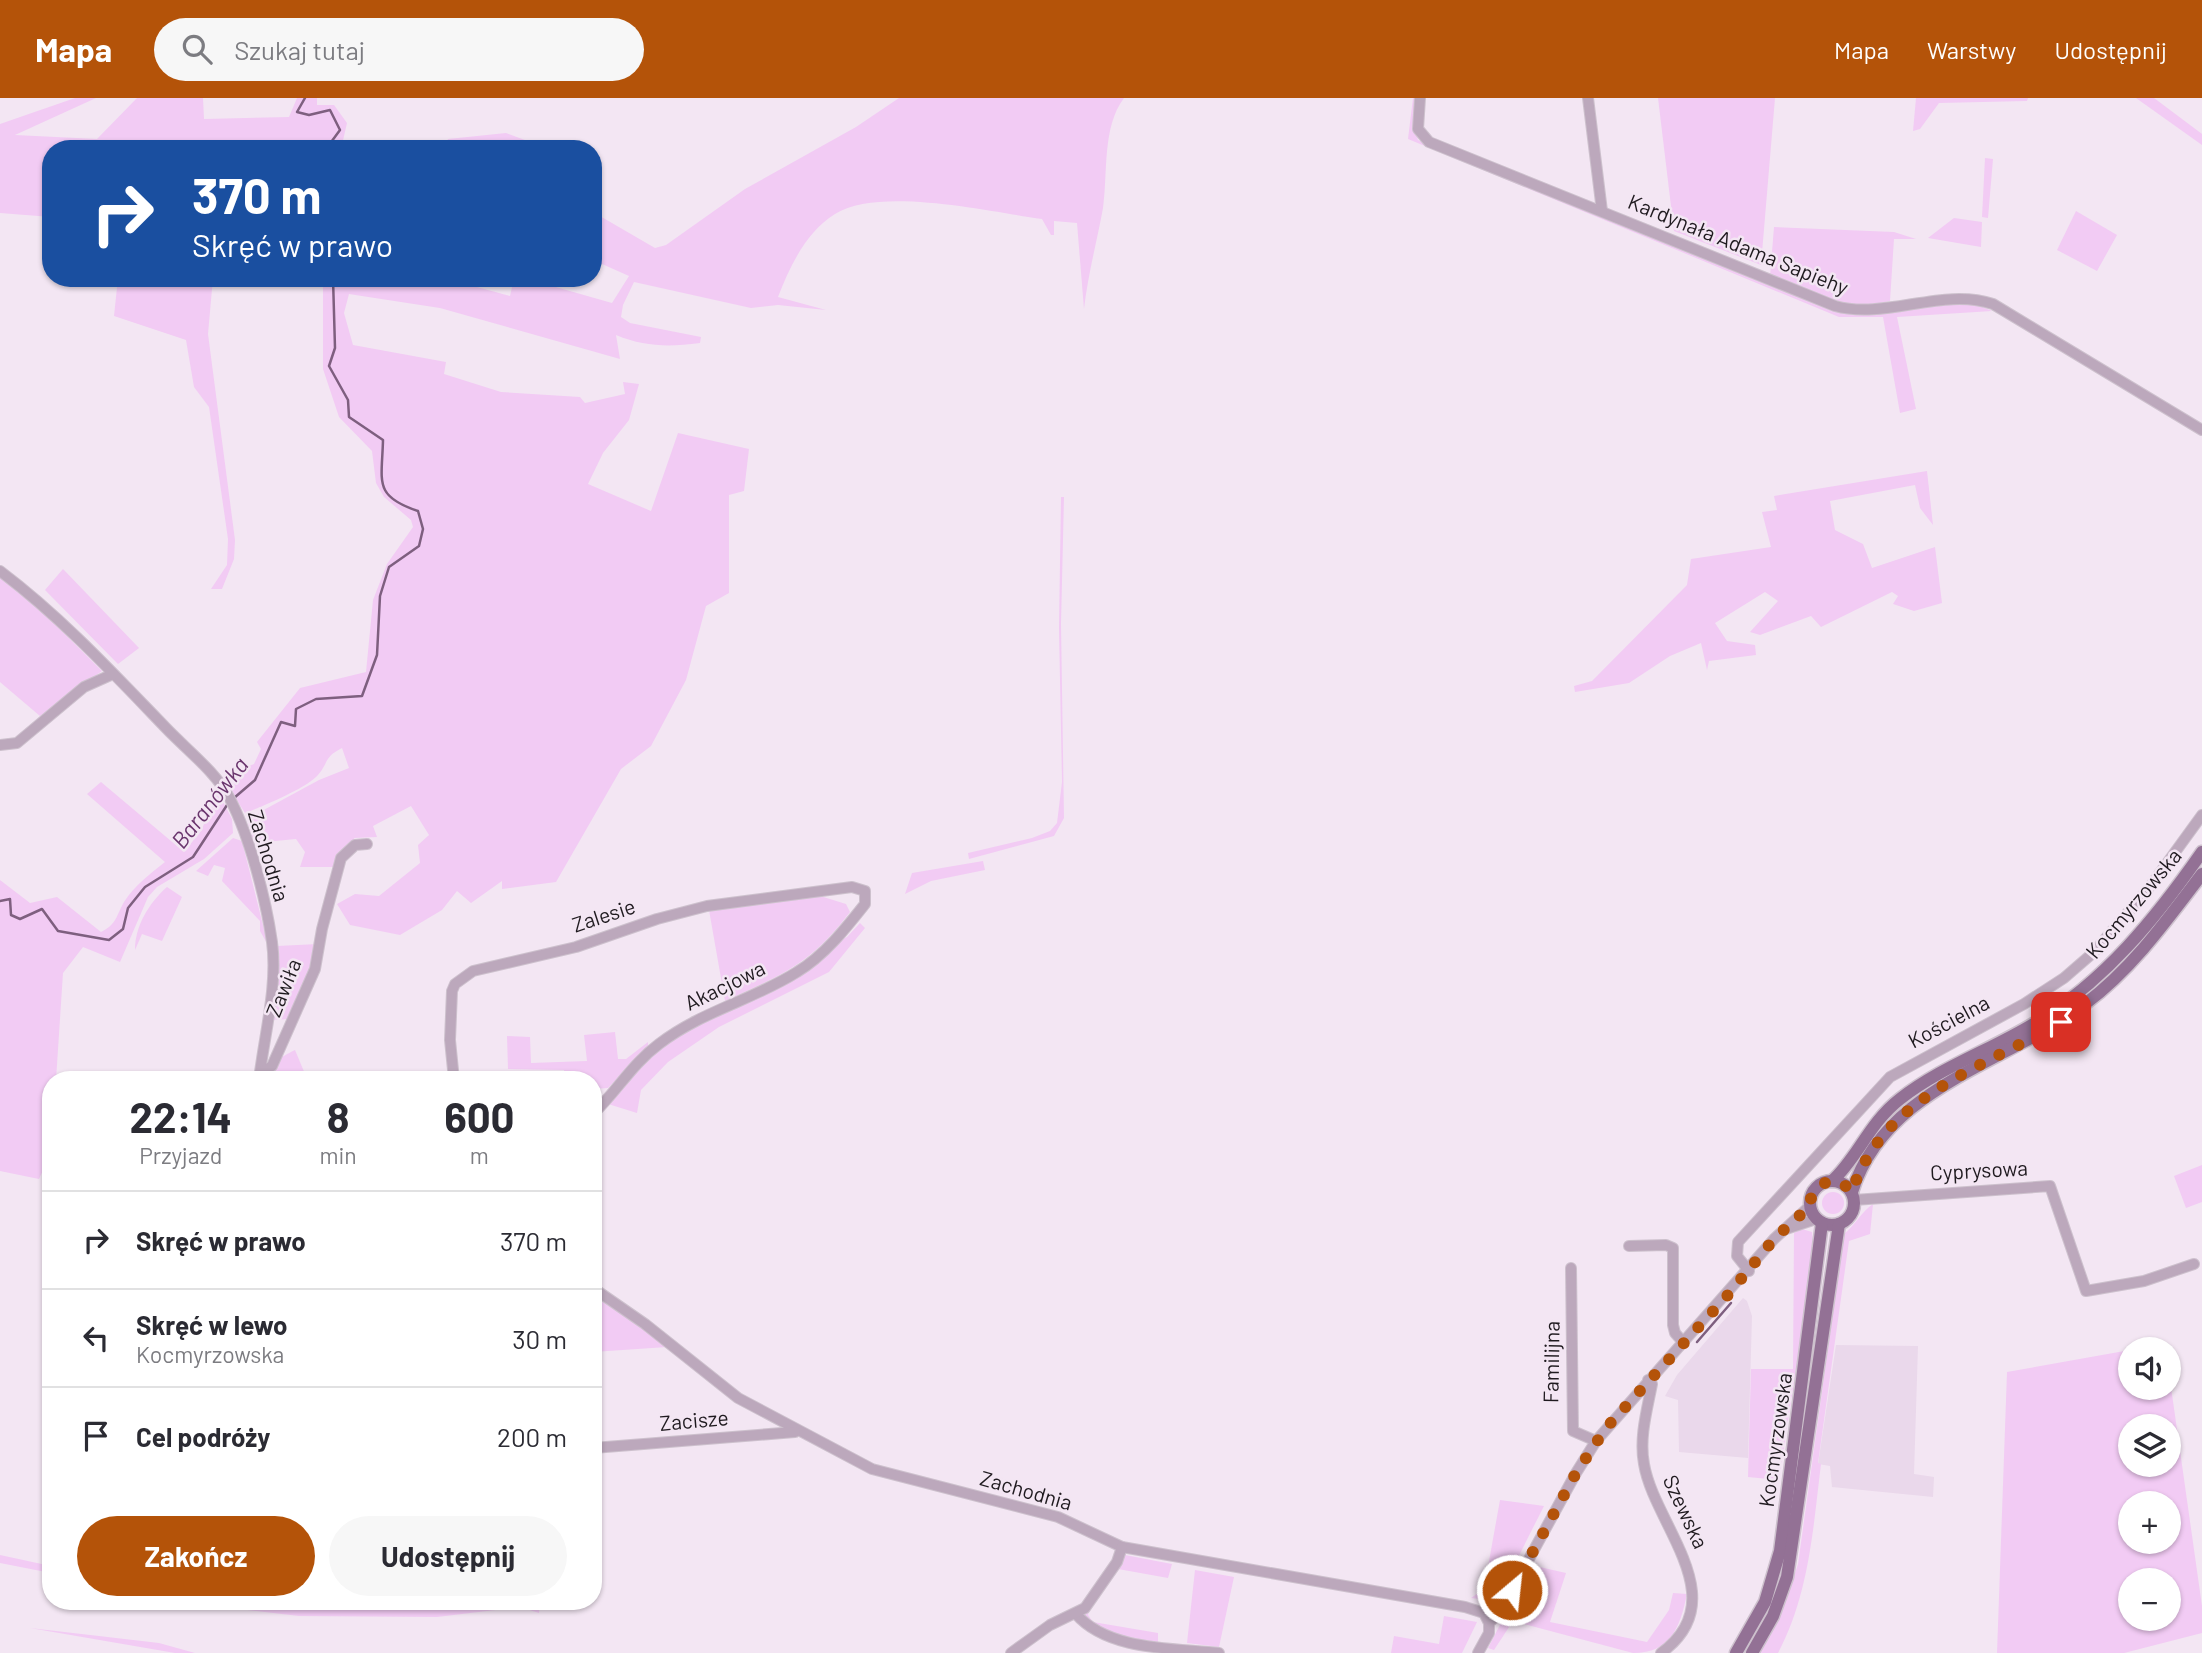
<!DOCTYPE html>
<html lang="pl">
<head>
<meta charset="utf-8">
<style>
  :root { --surface:#fff; --page:#f7f7f7; --text:#2b2b33; --muted:#7c7c81; --line:#e1e1e2; --accent:#b45309 }
  body { margin:0; font-family:Barlow,sans-serif; background:var(--page); color:var(--text); height:100vh; display:flex; flex-direction:column; font-size:26px; white-space:nowrap }
  * { box-sizing:border-box; margin:0 }
  p { font-size:23px; color:var(--muted) }
  .icon { flex:none; width:38px; height:38px; fill:none; stroke:currentColor; stroke-width:2; stroke-linecap:round; stroke-linejoin:round }
  .map { position:relative; flex:1; overflow:hidden }
  .panel { position:absolute; left:42px; top:973px; width:560px; height:539px; display:flex; flex-direction:column; background:var(--surface); border-radius:28px; box-shadow:0 2px 5px #0004 }
  .panel>* { flex:none }
  .top-card { position:absolute; left:42px; top:42px; width:560px; height:147px; border-radius:28px; box-shadow:0 2px 5px #0004; background:#1a4fa0; color:#fff; overflow:hidden }
  .buttons { position:absolute; left:2118px; top:1239px; display:grid; gap:14px }
  .buttons a { display:grid; place-items:center; width:63px; height:63px; border-radius:50%; background:var(--surface); box-shadow:0 2px 5px #0004; font-size:35px }
  .pin { position:absolute; display:grid; place-items:center; width:60px; height:60px; color:#fff; margin:-30px; border-radius:14px; box-shadow:0 4px 10px #0006 }
  .me { position:absolute; width:77px; margin:-38px; rotate:28deg; stroke-linejoin:round; filter:drop-shadow(0 0 5px #0008) }
  .turn { display:flex; align-items:center; gap:24px; height:147px; padding:0 35px; font-size:32px }
  .turn .icon { width:91px; height:91px; stroke-width:2.5 }
  .turn b { display:block; font-size:49px; line-height:60px }
  .eta { display:flex; justify-content:space-evenly; align-items:center; height:119px; text-align:center }
  .eta b { font-size:42px; font-weight:700; line-height:49px }
  .cta { display:flex; gap:14px; margin-top:auto; padding:14px 35px }
  .cta a { flex:1; height:80px; border-radius:42px; background:var(--accent); color:#fff; font-size:28px; font-weight:700; line-height:80px; text-align:center }
  .cta a+a { background:var(--page); color:var(--text) }
  ul { padding:0; list-style:none }
  li { display:flex; align-items:center; gap:21px; height:98px; padding:0 35px; border-top:2px solid var(--line) }
  li div { flex:1 }
  li b { display:block; font-size:26px }
  li em { font-style:normal }
  header { display:flex; align-items:center; gap:42px; box-sizing:border-box; height:98px; padding:0 35px; background:var(--accent); color:#fff }
  header strong { font-size:33px }
  nav { display:flex; gap:38px; margin-inline-start:auto; font-size:24px }
  .search { width:490px; height:63px; background:var(--page); display:flex; align-items:center; gap:18px; box-sizing:border-box; padding:0 24px; border-radius:38px; color:var(--muted); font-size:26px }
  .map>svg:first-child { display:block }
  .built { fill:#ead8eb }
  .green { fill:#f2cbf4; fill-rule:evenodd }
  .lines { fill:none; stroke-linecap:round; stroke-linejoin:round }
  .stream { stroke:#7e5f7f; stroke-width:2.5 }
  .minor-casing { stroke:#cdc1cd; stroke-width:12 }
  .major-casing { stroke:#cdc1cd; stroke-width:15 }
  .minor { stroke:#bca8bc; stroke-width:10 }
  .major { stroke:#937195; stroke-width:12 }
  .route { stroke:#b45309; stroke-width:12; stroke-dasharray:0 21.6 }
  .labels { text-anchor:middle; stroke-width:5; stroke-linejoin:round; paint-order:stroke }
  .street-label { font-size:21px; fill:#1f1a1f; stroke:#f3e6f3 }
  .water-label { font-size:23px; font-style:italic; fill:#6a356d; stroke:#f3e6f3 }
</style>
</head>
<body>
<header>
<strong>Mapa</strong>
<div class="search"><svg class="icon" aria-label="search" viewBox="0 0 24 24"><circle cx="10" cy="10" r="6"/><path d="M15 15l6 6"/></svg>Szukaj tutaj</div>
<nav><a>Mapa</a><a>Warstwy</a><a>Udostępnij</a></nav>
</header>
<div class="map">
<svg width="2202" height="1555" viewBox="0 0 2202 1555">
  <rect width="100%" height="100%" fill="#f3e6f3"/>
  <!-- built -->
  <g class="built">
    <path d="M1743,1200L1747,1203L1752,1218L1748,1360L1679,1354L1678,1302L1665,1298L1677,1277Z"/>
    <path d="M1836,1247L1918,1248L1914,1376L1934,1379L1933,1399L1832,1389L1830,1368L1818,1366Z"/>
  </g>
  <!-- green -->
  <g class="green">
    <path d="M75,0H96L15,37L97,41L137,0H203L204,21L289,19L297,0H317V7H334L347,25L341,51H51V119L0,115V26Z"/>
    <path d="M899,0H1124C1102,29 1108,75 1103,110C1097,143 1088,176 1084,211L1077,125L1054,123V137H1051L1042,121C990,114 880,88 835,116C806,134 790,168 778,199L826,212L778,207L751,210L634,184L623,207L621,219L630,225L701,239L700,245C669,249 645,249 616,237L620,261L440,210L349,196L344,215L353,247L446,264L444,276L501,294L580,299L585,305L625,296L623,284L639,286L629,322L603,355L588,386L651,413L678,335L749,351L744,393L729,397V495L706,508L686,582L651,648L621,671L556,784L502,791V783L471,805L457,793L442,812L400,837L350,827L337,806L355,796L379,798L420,765L418,747L429,737L411,708L373,728L377,739L354,740L357,746L336,769H300L305,754L296,741L253,745L247,721L319,682L349,670L342,650C324,659 329,664 318,677C307,690 261,709 245,715L222,679L254,666L261,651L257,644L300,590L366,574L373,502L387,466L413,429L411,422L384,399L376,385L372,353L339,319L323,271V180H444L510,198L514,180H524L612,205L629,178L593,162V114L655,150L666,147L745,91L856,29Z"/>
    <path d="M1413,0H1418L1415,32L1418,42L1834,211L1973,205L1992,213L1897,219L1916,311L1900,315L1883,219H1839L1408,41Z"/>
    <path d="M1658,0H1775L1761,167L1674,133Z"/>
    <path d="M1916,0H2028L2027,3L1939,5L1920,31L1913,33Z"/>
    <path d="M2136,0H2154L2202,36V47Z"/>
    <path d="M506,35L549,51H444L448,41Z"/>
    <path d="M1985,60L1993,61L1988,120L1982,119Z"/>
    <path d="M2076,113L2117,137L2097,173L2057,152Z"/>
    <path d="M1954,120L1982,124L1981,149L1928,140Z"/>
    <path d="M1774,129L1894,134L1916,141H1894L1890,203L1855,210L1770,179Z"/>
    <path d="M118,180H213L208,236L235,442L234,461L222,491H211L227,467L228,441L209,309L194,289L186,242L114,218Z"/>
    <path d="M1927,373L1933,427L1920,410L1915,387L1830,403L1835,432L1863,446L1872,470L1935,449L1942,505L1914,513L1893,506L1898,498L1892,494L1821,529L1811,518L1760,537L1750,534L1778,503L1765,494L1715,525L1727,543L1755,547L1756,557L1709,563L1707,572L1701,545L1670,558L1629,585L1575,594L1574,588L1592,583L1687,487L1691,461L1771,449L1762,414L1777,412L1774,398Z"/>
    <path d="M1061,399H1064L1061,526L1064,720L1054,738L969,761L968,755L1032,740L1050,733L1057,725L1062,684L1059,530Z"/>
    <path d="M63,471L139,550L118,566L45,492Z"/>
    <path d="M0,479L31,502L102,573L40,618L0,584Z"/>
    <path d="M101,684L184,754L201,733L218,694L232,721L233,735L204,761L157,789L148,799L120,864L83,849L63,875L56,982H51C51,1013 55,1052 39,1081L0,1073V782L30,805L57,799L101,834C117,826 116,818 124,804C134,788 150,776 165,764L87,696Z"/>
    <path d="M233,740L242,743L268,847L260,833V823L222,783L225,770L214,767L208,778L196,773Z"/>
    <path d="M983,763L985,772L931,783L905,796L912,775Z"/>
    <path d="M167,789L182,799L162,843L142,836L135,852C135,828 149,805 167,789Z"/>
    <path d="M817,797L846,806L850,814C811,866 782,877 725,903L709,812Z"/>
    <path d="M860,825L865,830L829,874L719,929L668,964L641,992L637,1015L608,1006L639,968L661,949L711,917L762,896L834,845L847,839Z"/>
    <path d="M318,846L314,871L291,921L270,922L277,848Z"/>
    <path d="M615,934L618,961H626L648,944V949L608,990L593,991V982H565L564,972L508,971L507,938L530,939L531,965L587,963L584,937Z"/>
    <path d="M295,952L305,976L296,982H265C267,966 281,959 295,952Z"/>
    <path d="M2202,1067V1104L2186,1110L2174,1078Z"/>
    <circle cx="1833" cy="1105" r="11"/>
    <path d="M1873,1106L1870,1136L1849,1143L1818,1365L1821,1366C1813,1431 1809,1497 1778,1555H1759L1782,1514L1798,1466L1844,1136C1855,1127 1862,1113 1873,1106Z"/>
    <path d="M1802,1131L1812,1134L1814,1152L1779,1382L1748,1379L1751,1271H1793L1794,1135Z"/>
    <path d="M593,1199L629,1218L667,1249L593,1254Z"/>
    <path d="M2130,1252V1290H2168V1268L2202,1508V1535L2124,1555H1997L2007,1274ZM2168,1328V1367H2130V1328ZM2168,1405V1444H2130V1405ZM2168,1482V1521H2130V1482Z"/>
    <path d="M1500,1402L1544,1408L1496,1503L1471,1500L1484,1491Z"/>
    <path d="M0,1457L51,1468V1475L0,1465Z"/>
    <path d="M1125,1457L1172,1466L1168,1480L1118,1471Z"/>
    <path d="M1531,1467L1566,1475L1550,1524L1647,1544L1669,1512L1673,1495L1687,1496C1680,1529 1671,1555 1633,1555L1513,1523L1494,1552L1488,1550Z"/>
    <path d="M1195,1472L1234,1479L1219,1549L1187,1545Z"/>
    <path d="M168,1503H244L305,1511L557,1503L540,1505L539,1515L520,1509L437,1519L299,1518Z"/>
    <path d="M1090,1511L1088,1517L1093,1524L1158,1535V1545L1105,1534L1086,1522L1085,1515Z"/>
    <path d="M1444,1518L1477,1524L1462,1555H1391L1394,1538L1439,1546Z"/>
    <path d="M30,1530L159,1545L195,1555H175Z"/>
  </g>
  <g class="lines">
    <!-- stream -->
    <g class="stream">
      <path d="M305,0L297,14L309,17L330,12L340,32L326,51"/>
      <path d="M234,700L255,682L281,624L295,628L296,611L316,601L362,598L377,557L380,498L389,469L419,448L423,431L418,413C373,398 382,384 383,342L349,319L348,302L329,268L335,250L333,180"/>
      <path d="M0,803L10,801L11,817L20,821L42,811L58,833L109,842L123,831L128,810L145,789L193,759L229,704"/>
      <path d="M1697,1244L1731,1205"/>
    </g>
    <!-- minor casing -->
    <g class="minor-casing">
      <g id="minor">
        <path d="M1420,0L1418,31L1429,44L1835,208C1886,222 1942,189 1993,206L2202,332"/>
        <path d="M1588,0L1602,113"/>
        <path d="M0,473C61,519 113,575 166,630C187,652 216,674 230,701C250,739 266,802 272,844C278,888 264,938 259,982"/>
        <path d="M0,647L17,645L84,589L113,576"/>
        <path d="M260,975L272,968L315,871L322,831L341,760L355,747L367,746"/>
        <path d="M454,982L450,942L452,893L455,886L473,873L576,849L657,821L707,808L852,789L865,793V806C846,830 824,858 797,874C753,902 702,913 659,946C632,966 617,993 593,1016"/>
        <path d="M1854,1102L2050,1088L2086,1193L2144,1183L2194,1166"/>
        <path d="M1786,1131L1816,1121"/>
        <path d="M1629,1148L1666,1147L1673,1150V1227L1675,1235L1683,1244"/>
        <path d="M1571,1170L1573,1333L1596,1343"/>
        <path d="M1749,1173L1737,1158L1738,1144L1890,979L2024,906L2064,880L2094,854L2149,790L2202,717"/>
        <path d="M593,1190L645,1226L738,1300L872,1371L1058,1419L1122,1449L1465,1509L1484,1515L1489,1525"/>
        <path d="M1648,1282L1652,1286C1647,1312 1639,1340 1644,1366C1654,1427 1736,1501 1661,1555"/>
        <path d="M593,1350L795,1334"/>
        <path d="M1076,1516C1108,1553 1174,1550 1219,1555"/>
        <path d="M1011,1555L1050,1527L1085,1510L1117,1464L1122,1449"/>
        <path d="M1478,1555L1489,1535V1525L1500,1514L1576,1375L1596,1343L1774,1141L1810,1108"/>
      </g>
    </g>
    <!-- major casing -->
    <g class="major-casing">
      <g id="major">
        <circle cx="1832" cy="1105" r="22"/>
        <path d="M1832,1083C1857,1061 1869,1025 1900,1001C1941,969 1991,952 2035,925C2105,883 2156,820 2202,754"/>
        <path d="M1852,1094C1885,989 2005,966 2085,906C2132,871 2167,822 2202,776"/>
        <path d="M1736,1555L1765,1504L1780,1453L1822,1125"/>
        <path d="M1752,1555L1773,1518L1787,1479L1839,1126"/>
      </g>
    </g>
    <!-- minor -->
    <use href="#minor" class="minor"/>
    <!-- major -->
    <use href="#major" class="major"/>
  </g>
  <g class="lines">
    <!-- route -->
    <path class="route" d="M1512,1492L1576,1375L1606,1330L1727,1198L1774,1141L1810,1108C1810,1084 1837,1075 1852,1094C1882,999 1983,970 2061,924"/>
  </g>
  <g class="labels">
    <!-- street labels -->
    <g class="street-label">
      <text transform="translate(1738 147) rotate(22)" y="7">Kardynała Adama Sapiehy</text>
      <text transform="translate(268 758) rotate(73)" y="7">Zachodnia</text>
      <text transform="translate(2134 806) rotate(-50)" y="7">Kocmyrzowska</text>
      <text transform="translate(604 818) rotate(-18)" y="7">Zalesie</text>
      <text transform="translate(725 888) rotate(-26)" y="7">Akacjowa</text>
      <text transform="translate(284 890) rotate(-68)" y="7">Zawiła</text>
      <text transform="translate(1949 924) rotate(-28)" y="7">Kościelna</text>
      <text transform="translate(1979 1073) rotate(-3)" y="7">Cyprysowa</text>
      <text transform="translate(1552 1264) rotate(-89)" y="7">Familijna</text>
      <text transform="translate(694 1323) rotate(-5)" y="7">Zacisze</text>
      <text transform="translate(1776 1342) rotate(-82)" y="7">Kocmyrzowska</text>
      <text transform="translate(1026 1393) rotate(16)" y="7">Zachodnia</text>
      <text transform="translate(1685 1414) rotate(65)" y="7">Szewska</text>
    </g>
    <!-- water labels -->
    <g class="water-label">
      <text transform="translate(210 705) rotate(-52)" y="8">Baranówka</text>
    </g>
  </g>
</svg>
<div class="buttons">
<a><svg class="icon" aria-label="sound" viewBox="0 0 24 24"><path d="M4 9h4l5-4v14l-5-4H4zM17 9q2 3 0 6"/></svg></a>
<a><svg class="icon" aria-label="layers" viewBox="0 0 24 24"><path d="M12 4l9 5-9 5-9-5zM3 14l9 5 9-5"/></svg></a>
<a>+</a>
<a>−</a>
</div>
<div class="pin" style="left:2061px;top:924px;background:#d93025"><svg class="icon" aria-label="arrive" viewBox="0 0 24 24"><path d="M6 21V4h12l-3 4 3 4H6"/></svg></div>
<svg class="me" style="left:1512px;top:1492px" viewBox="-20 -20 40 40"><circle r="17" fill="#b45309" stroke="#fff" stroke-width="3"/><path d="M0-11L8 9 0 5-8 9z" fill="#fff"/></svg>
<div class="top-card">
<div class="turn"><svg class="icon" aria-label="right" viewBox="0 0 24 24"><path d="M7 20v-9h11M14 6l5 5-5 5"/></svg><div><b>370 m</b>Skręć w prawo</div></div>
</div>
<section class="panel">
<div class="eta">
<div><b>22:14</b><p>Przyjazd</p></div>
<div><b>8</b><p>min</p></div>
<div><b>600</b><p>m</p></div>
</div>
<ul>
<li><svg class="icon" aria-label="right" viewBox="0 0 24 24"><path d="M7 20v-9h11M14 6l5 5-5 5"/></svg><div><b>Skręć w prawo</b></div><em>370 m</em></li>
<li><svg class="icon" aria-label="left" viewBox="0 0 24 24"><path d="M17 20v-9H6M10 6l-5 5 5 5"/></svg><div><b>Skręć w lewo</b><p>Kocmyrzowska</p></div><em>30 m</em></li>
<li><svg class="icon" aria-label="arrive" viewBox="0 0 24 24"><path d="M6 21V4h12l-3 4 3 4H6"/></svg><div><b>Cel podróży</b></div><em>200 m</em></li>
</ul>
<div class="cta"><a>Zakończ</a><a>Udostępnij</a></div>
</section>
</div>
</body>
</html>
